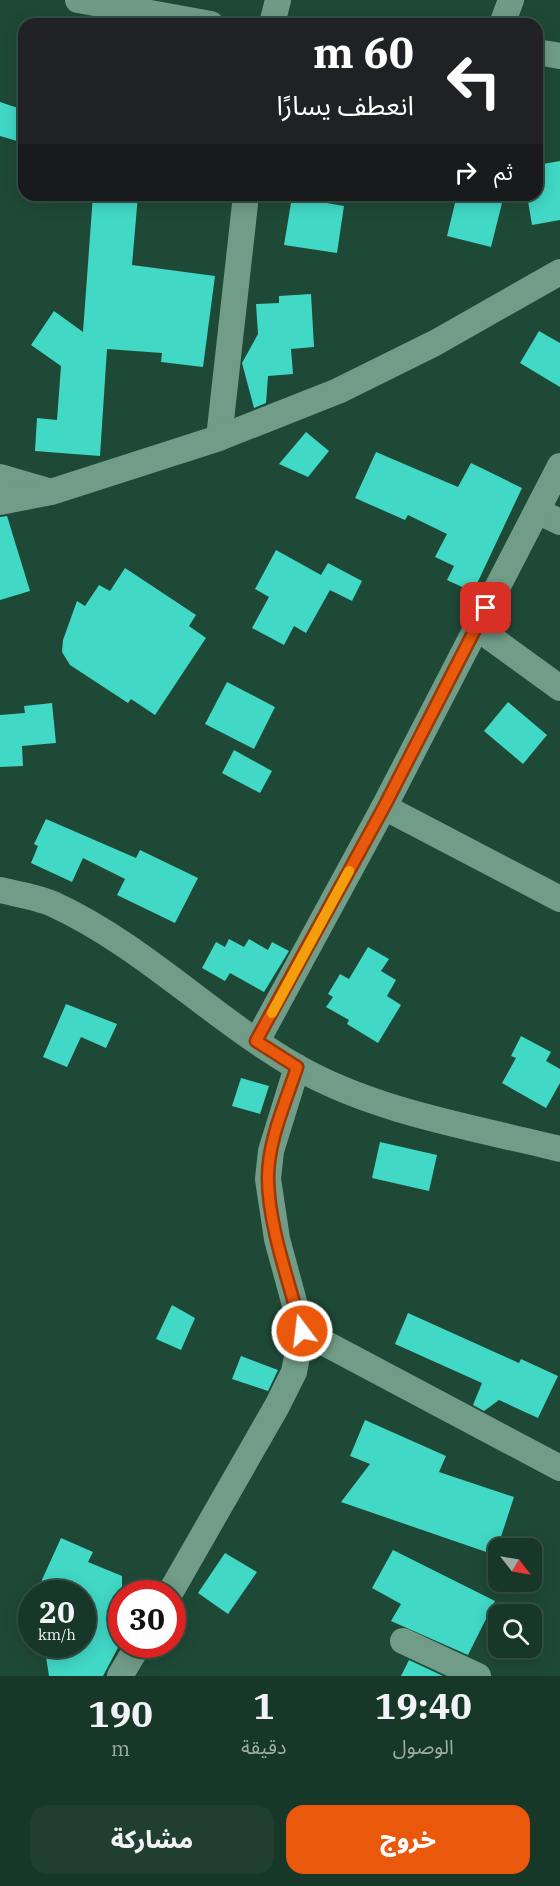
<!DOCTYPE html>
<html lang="ar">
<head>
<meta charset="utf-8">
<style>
  :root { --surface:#173729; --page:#203f31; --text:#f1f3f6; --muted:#9eaca8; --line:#365146; --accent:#ea580c }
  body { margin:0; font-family:"IBM Plex Serif","Noto Sans Arabic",serif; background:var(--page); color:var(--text); direction:rtl; height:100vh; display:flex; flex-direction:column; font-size:22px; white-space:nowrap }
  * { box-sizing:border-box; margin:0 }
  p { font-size:20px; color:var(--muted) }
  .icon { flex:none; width:33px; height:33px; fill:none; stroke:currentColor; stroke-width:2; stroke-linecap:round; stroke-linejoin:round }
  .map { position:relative; height:1676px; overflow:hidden; direction:ltr }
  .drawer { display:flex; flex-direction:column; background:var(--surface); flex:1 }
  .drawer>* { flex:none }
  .top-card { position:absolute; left:18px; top:18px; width:525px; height:183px; border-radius:18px; box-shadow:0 3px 15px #0003,0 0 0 2px var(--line); direction:rtl; background:#202124; color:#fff; overflow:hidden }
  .needle { width:39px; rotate:121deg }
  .tools { position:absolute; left:488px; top:1538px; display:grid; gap:12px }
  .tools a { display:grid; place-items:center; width:54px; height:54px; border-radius:12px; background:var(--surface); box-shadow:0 3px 15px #0003,0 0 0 2px var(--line); font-size:30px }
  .speed { position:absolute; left:18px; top:1580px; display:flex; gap:12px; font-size:30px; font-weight:700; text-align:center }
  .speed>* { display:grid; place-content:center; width:78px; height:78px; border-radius:50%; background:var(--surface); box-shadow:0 3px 15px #0003,0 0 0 2px var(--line); line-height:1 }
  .speed small { font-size:15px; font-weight:400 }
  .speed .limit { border:9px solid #d22; background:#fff; color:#111 }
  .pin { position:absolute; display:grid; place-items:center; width:51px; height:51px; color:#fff; margin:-26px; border-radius:12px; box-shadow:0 3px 9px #0006 }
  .me { position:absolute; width:66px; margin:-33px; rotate:345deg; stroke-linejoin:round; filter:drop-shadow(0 0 4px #0008) }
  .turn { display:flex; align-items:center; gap:21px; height:126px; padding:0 30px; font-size:27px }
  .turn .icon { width:78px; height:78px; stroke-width:2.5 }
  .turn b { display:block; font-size:42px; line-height:51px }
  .then { display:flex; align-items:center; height:57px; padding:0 30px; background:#0003; gap:12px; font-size:22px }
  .eta { display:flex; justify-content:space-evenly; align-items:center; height:102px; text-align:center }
  .eta b { font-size:36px; font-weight:800; line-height:42px }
  .primary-button { display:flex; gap:12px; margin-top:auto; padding:12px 30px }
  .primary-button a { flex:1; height:69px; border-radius:18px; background:var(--accent); color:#fff; font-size:24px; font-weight:800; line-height:69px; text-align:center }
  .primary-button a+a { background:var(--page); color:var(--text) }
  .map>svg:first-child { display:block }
  .building { fill:#41d8c6 }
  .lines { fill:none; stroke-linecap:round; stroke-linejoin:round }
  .street { stroke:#719c87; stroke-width:26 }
  .route-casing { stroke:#983908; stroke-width:15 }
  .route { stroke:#ea580c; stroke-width:10 }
  .slow { stroke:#f59e0b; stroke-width:10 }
</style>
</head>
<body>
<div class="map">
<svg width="560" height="1676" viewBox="0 0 560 1676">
  <rect width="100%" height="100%" fill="#1f4937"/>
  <!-- building -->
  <g class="building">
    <path d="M0,102L24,110V143L0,136Z"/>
    <path d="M560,161V220L532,225L527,195H537V165Z"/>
    <path d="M93,195H138L132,265L215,276L203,367L161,362L162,353L107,349L100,456L35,451L37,418L57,420L61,366L31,345L54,311L83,332Z"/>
    <path d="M457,195H504L491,247L447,236Z"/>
    <path d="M292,197L344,206L337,253L284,245Z"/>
    <path d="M311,294L314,347L291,349L293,374L268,376L266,403L254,408L242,363L258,334L256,304L279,303V296Z"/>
    <path d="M539,331L560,343V387L520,363Z"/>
    <path d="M306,432L329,451L308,477L279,464Z"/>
    <path d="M376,452L458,487L471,463L522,488L473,592L447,580L454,566L435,557L447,534L408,515L405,520L355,498Z"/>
    <path d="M7,516L30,591L0,600V517Z"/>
    <path d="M276,550L321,575L328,563L362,581L352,601L330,590L306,633L294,626L284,645L252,628L269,597L255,589Z"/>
    <path d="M125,568L196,615L189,626L206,638L155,715L131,699L128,703L70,665L62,652L63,640L77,601L85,606L99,585L110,591Z"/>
    <path d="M227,682L275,707L254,749L205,724Z"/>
    <path d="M508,702L547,735L523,764L484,731Z"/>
    <path d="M52,703L56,743L22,746L23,766L0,767V715L25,713L24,706Z"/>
    <path d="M234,750L272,771L260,793L222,773Z"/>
    <path d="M46,819L136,858L140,850L198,878L175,923L117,895L125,879L83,858L72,882L31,863L38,846L34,844Z"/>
    <path d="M229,939L244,947L249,939L268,950L272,942L289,951L264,992L230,973L225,981L202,968L216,942L225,947Z"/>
    <path d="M368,947L389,959L381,971L396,980L387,996L401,1005L378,1043L347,1024L349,1020L326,1007L333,997L328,994L340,974L349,979Z"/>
    <path d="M66,1004L117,1024L106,1048L81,1037L67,1067L43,1057Z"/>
    <path d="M521,1036L551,1052L546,1061L560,1069V1083L546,1108L502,1083L516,1058L511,1056Z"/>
    <path d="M241,1078L269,1086L260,1114L232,1106Z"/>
    <path d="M380,1142L437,1155L429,1191L372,1178Z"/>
    <path d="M172,1305L195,1318L181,1350L156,1339Z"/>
    <path d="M408,1313L519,1363L521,1359L558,1376L538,1418L499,1400L484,1411L473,1405L482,1383L395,1344Z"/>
    <path d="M241,1356L278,1370L268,1391L232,1379Z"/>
    <path d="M365,1420L446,1456L439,1472L514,1497L495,1555L341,1502L370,1464L350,1456Z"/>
    <path d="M61,1538L93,1552L88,1562L122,1576V1640L103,1676H49L44,1644H82V1593H36Z"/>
    <path d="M393,1550L495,1601L468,1655L391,1621L401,1604L372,1588Z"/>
    <path d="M225,1553L257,1572L228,1614L198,1593Z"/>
    <path d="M409,1660L443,1676H401Z"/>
  </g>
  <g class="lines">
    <!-- street -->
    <g class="street">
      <path d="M78,0L211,24"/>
      <path d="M272,24L278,0"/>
      <path d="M502,24L511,0"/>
      <path d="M537,52L560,56"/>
      <path d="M219,438L246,195"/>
      <path d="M0,477L48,491"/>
      <path d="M0,502L51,492L219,438L338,391L435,343L560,272"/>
      <path d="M537,511L560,522"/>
      <path d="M476,627L560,688"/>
      <path d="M384,807L560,899"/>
      <path d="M0,890C17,894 37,897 53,904C142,945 211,1017 295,1066C375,1112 472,1127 560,1149"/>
      <path d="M257,1041L384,807L560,466"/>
      <path d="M302,1331L560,1468"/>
      <path d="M170,1593L277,1406L294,1372L302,1331L277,1239L268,1179L271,1151L297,1067"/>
      <path d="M403,1641L478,1676"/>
      <path d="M120,1676L139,1644"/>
    </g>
  </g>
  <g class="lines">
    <!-- route casing -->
    <g class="route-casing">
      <path id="route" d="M302,1331C290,1285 268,1225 268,1178C268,1140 286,1102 297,1067L256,1041L384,807L486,608"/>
    </g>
    <!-- route -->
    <use href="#route" class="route"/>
    <!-- slow -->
    <path class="slow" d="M272,1013L349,871"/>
  </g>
</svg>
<div class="tools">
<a><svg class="needle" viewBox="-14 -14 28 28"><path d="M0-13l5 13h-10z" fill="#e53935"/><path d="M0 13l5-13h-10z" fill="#9eaca8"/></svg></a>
<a><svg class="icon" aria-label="search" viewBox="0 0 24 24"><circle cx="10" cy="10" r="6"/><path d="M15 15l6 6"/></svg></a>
</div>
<div class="speed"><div>20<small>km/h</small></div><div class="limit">30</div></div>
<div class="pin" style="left:486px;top:608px;background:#d93025"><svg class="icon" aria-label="arrive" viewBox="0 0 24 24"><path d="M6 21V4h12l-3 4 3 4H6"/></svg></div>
<svg class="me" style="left:302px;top:1331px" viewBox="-20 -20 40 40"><circle r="17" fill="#ea580c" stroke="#fff" stroke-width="3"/><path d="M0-11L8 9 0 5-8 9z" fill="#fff"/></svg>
<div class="top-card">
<div class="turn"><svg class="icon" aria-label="left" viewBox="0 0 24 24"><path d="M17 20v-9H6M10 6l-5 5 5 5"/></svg><div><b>60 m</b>انعطف يسارًا</div></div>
<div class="then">ثم<svg class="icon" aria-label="right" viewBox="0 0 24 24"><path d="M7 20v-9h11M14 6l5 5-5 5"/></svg></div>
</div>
</div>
<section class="drawer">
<div class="eta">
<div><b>19:40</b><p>الوصول</p></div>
<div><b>1</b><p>دقيقة</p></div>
<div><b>190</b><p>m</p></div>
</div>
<div class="primary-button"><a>خروج</a><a>مشاركة</a></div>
</section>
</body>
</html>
